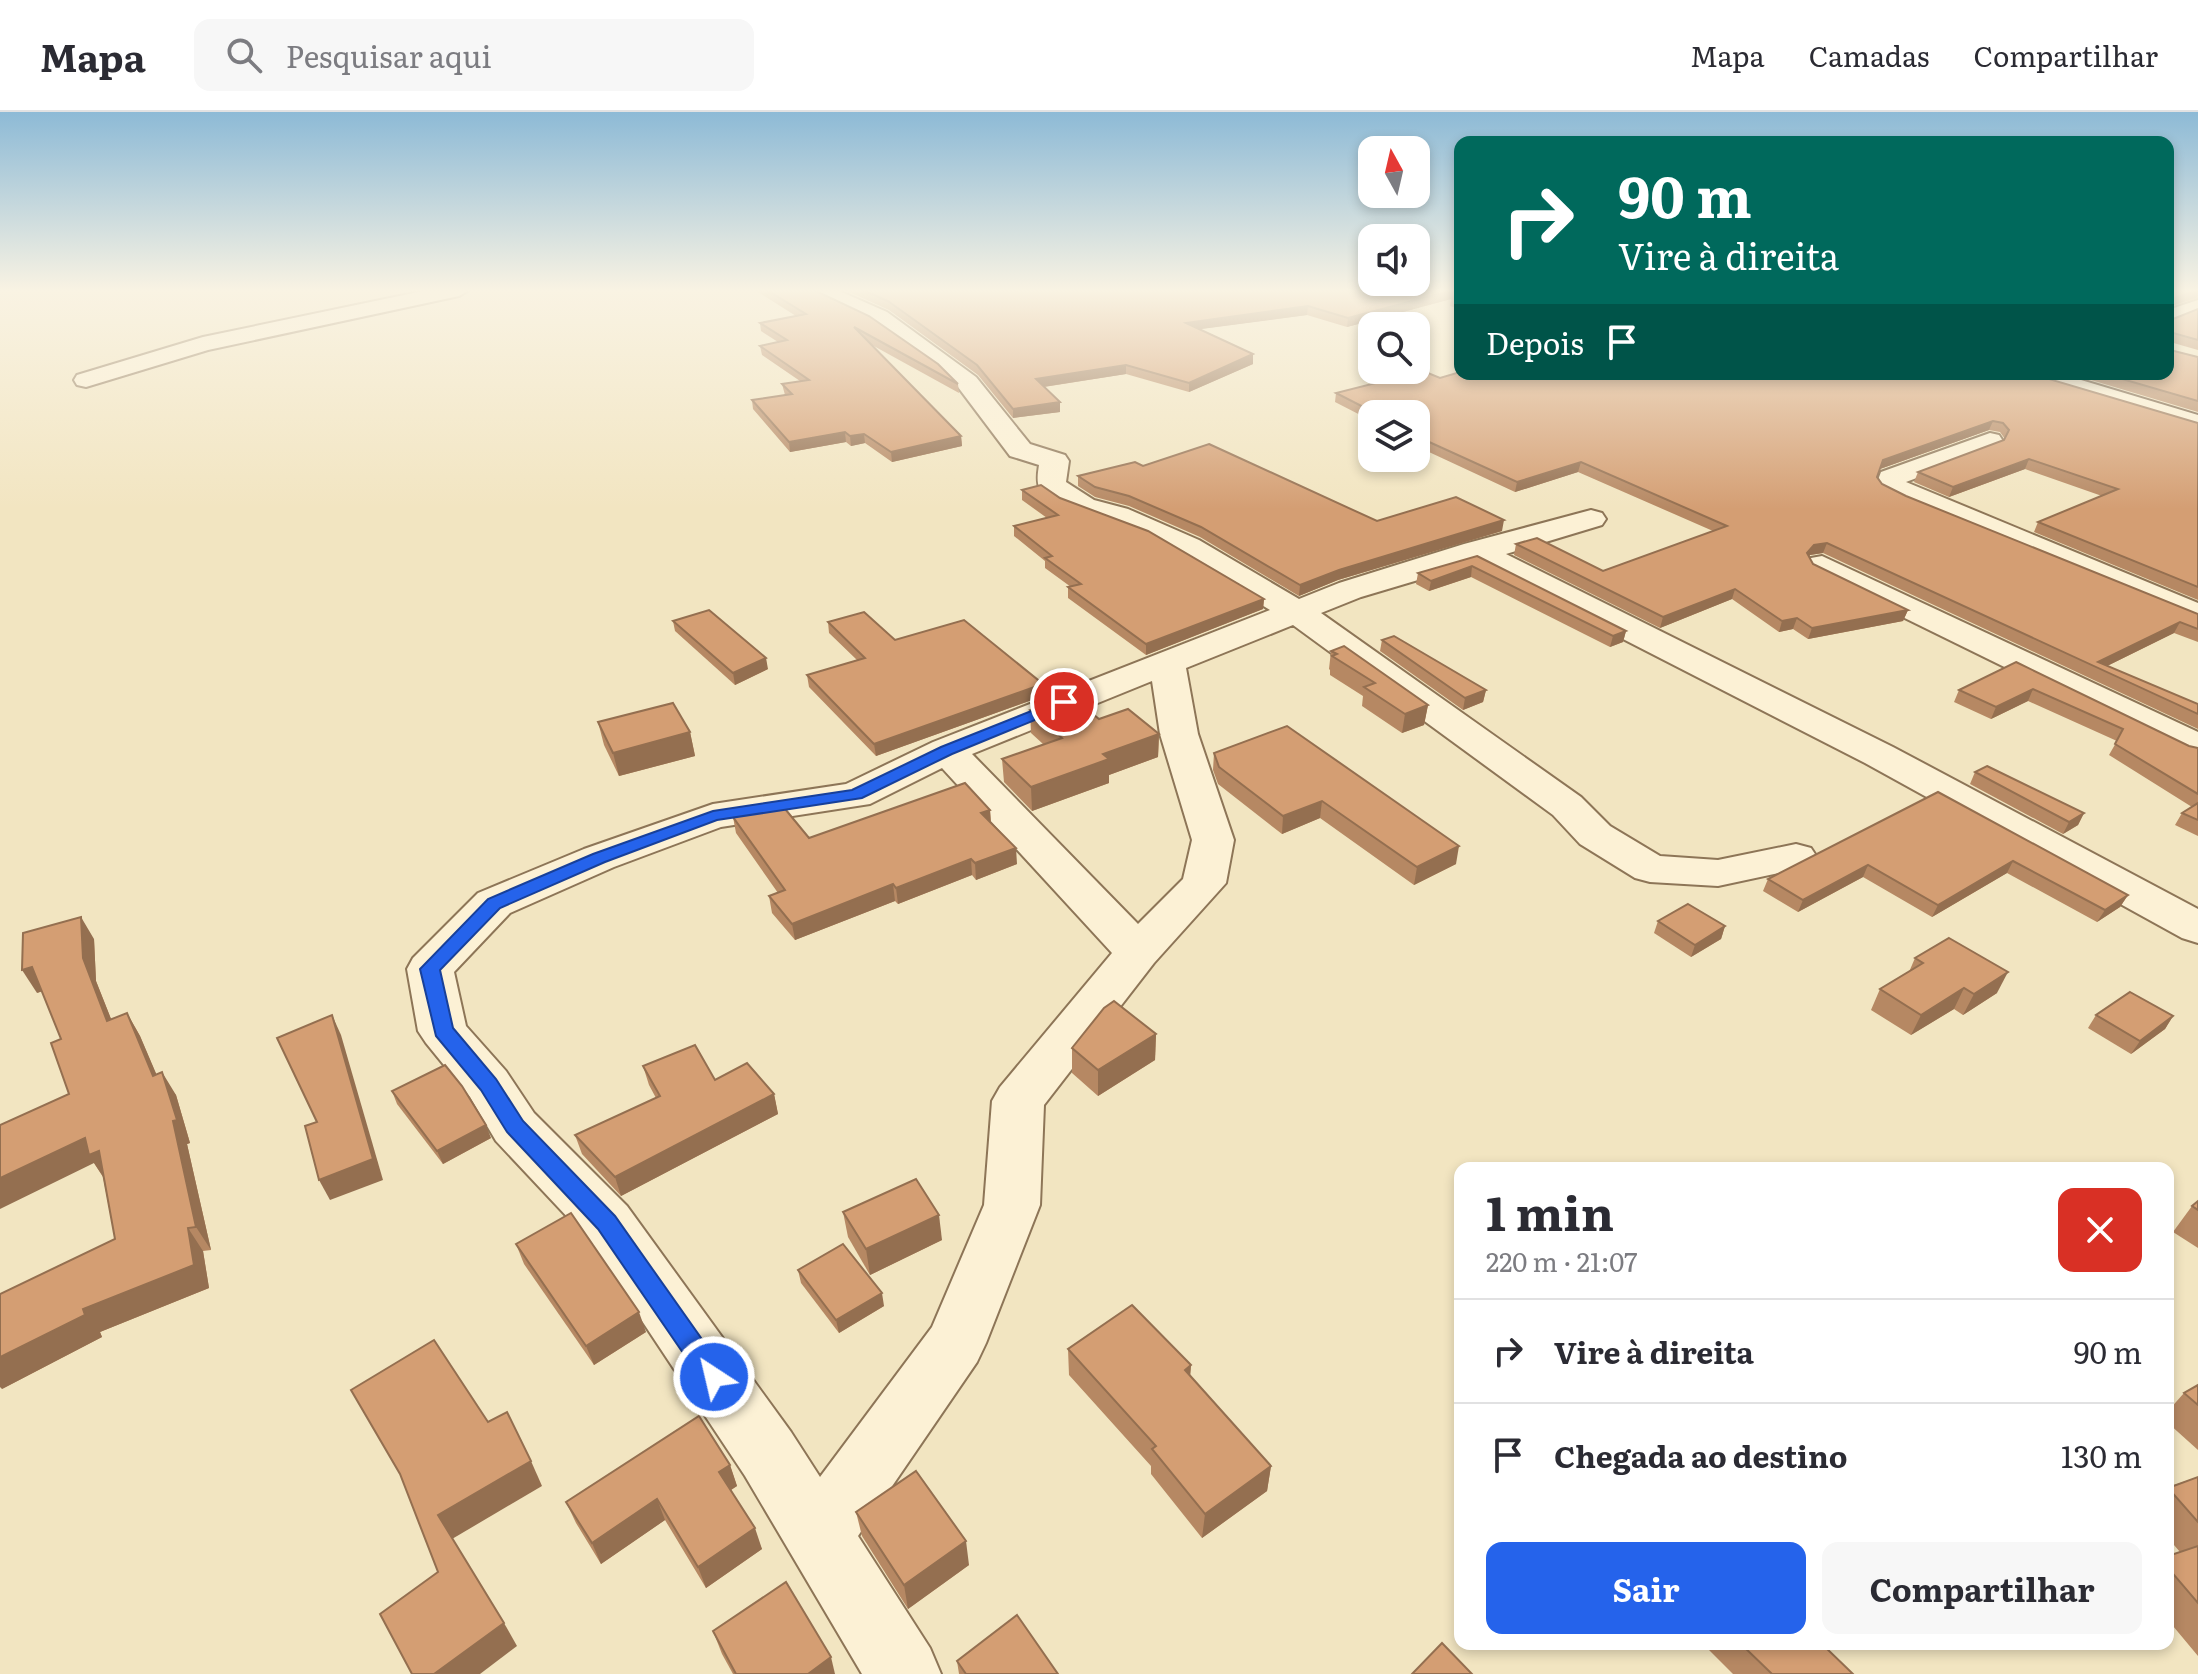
<!DOCTYPE html>
<html lang="pt">
<head>
<meta charset="utf-8">
<style>
  :root { --surface:#fff; --page:#f7f7f7; --text:#2b2b33; --muted:#7c7c81; --line:#e1e1e2; --accent:#2563eb }
  body { margin:0; font-family:Literata,serif; background:var(--page); color:var(--text); height:100vh; display:flex; flex-direction:column; font-size:30px; white-space:nowrap }
  * { box-sizing:border-box; margin:0 }
  p { font-size:26px; color:var(--muted) }
  .icon { flex:none; width:44px; height:44px; fill:none; stroke:currentColor; stroke-width:2; stroke-linecap:round; stroke-linejoin:round }
  .map { position:relative; flex:1; overflow:hidden }
  .drawer { position:absolute; left:1454px; top:1050px; width:720px; height:488px; display:flex; flex-direction:column; background:var(--surface); border-radius:16px; box-shadow:0 4px 12px #0003 }
  .drawer>* { flex:none }
  .banner { position:absolute; left:1454px; top:24px; width:720px; height:244px; border-radius:16px; box-shadow:0 4px 12px #0003; background:#00695c; color:#fff; overflow:hidden }
  .needle { width:52px; rotate:352deg }
  .controls { position:absolute; left:1358px; top:24px; display:grid; gap:16px }
  .controls a { display:grid; place-items:center; width:72px; height:72px; border-radius:16px; background:var(--surface); box-shadow:0 4px 12px #0003; font-size:40px }
  .pin { position:absolute; display:grid; place-items:center; width:68px; height:68px; color:#fff; margin:-34px; border:4px solid #fff; border-radius:50%; box-shadow:0 2px 8px #0007 }
  .me { position:absolute; width:88px; margin:-44px; rotate:325deg; stroke-linejoin:round; filter:drop-shadow(0 0 6px #0008) }
  .turn { display:flex; align-items:center; gap:28px; height:168px; padding:0 32px; font-size:36px }
  .turn .icon { width:104px; height:104px; stroke-width:2.5 }
  .turn b { display:block; font-size:56px; line-height:68px }
  .then { display:flex; align-items:center; height:76px; padding:0 32px; background:#0003; gap:16px; font-size:30px }
  .round { display:grid; place-items:center; flex:none; width:84px; height:84px; border-radius:16px; background:var(--page) }
  .head { display:flex; align-items:center; justify-content:space-between; height:136px; padding:0 32px }
  h1 { font-size:48px; font-weight:700; line-height:60px }
  .primary-button { display:flex; gap:16px; margin-top:auto; padding:16px 32px }
  .primary-button a { flex:1; height:92px; border-radius:16px; background:var(--accent); color:#fff; font-size:32px; font-weight:700; line-height:92px; text-align:center }
  .primary-button a+a { background:var(--page); color:var(--text) }
  ul { padding:0; list-style:none }
  li { display:flex; align-items:center; gap:24px; height:104px; padding:0 32px; border-top:2px solid var(--line) }
  li div { flex:1 }
  li b { display:block; font-size:30px }
  li em { font-style:normal }
  header { display:flex; align-items:center; gap:48px; box-sizing:border-box; height:112px; padding:0 40px; background:var(--surface); border-bottom:2px solid var(--line) }
  header strong { font-size:38px }
  nav { display:flex; gap:44px; margin-inline-start:auto; font-size:28px }
  .search { width:560px; height:72px; background:var(--page); display:flex; align-items:center; gap:20px; box-sizing:border-box; padding:0 28px; border-radius:16px; color:var(--muted); font-size:30px }
  .map>svg:first-child { display:block }
  .lines { fill:none; stroke-linecap:round; stroke-linejoin:round }
  .minor-casing { stroke:#8d7557; stroke-width:4 }
  .secondary-casing { stroke:#6f563a; stroke-width:4 }
  .minor { fill:#fcf1d5; fill-rule:evenodd }
  .secondary { fill:#fcf1d5; fill-rule:evenodd }
  .wall { fill:#b68863 }
  .shaded-wall { fill:#946f50 }
  .building { fill:#d49e73; stroke:#946f50; stroke-width:2 }
  .route { fill:#2563eb; stroke:#184099; stroke-width:2 }
</style>
</head>
<body>
<header>
<strong>Mapa</strong>
<div class="search"><svg class="icon" aria-label="search" viewBox="0 0 24 24"><circle cx="10" cy="10" r="6"/><path d="M15 15l6 6"/></svg>Pesquisar aqui</div>
<nav><a>Mapa</a><a>Camadas</a><a>Compartilhar</a></nav>
</header>
<div class="map">
<svg width="2198" height="1562" viewBox="0 0 2198 1562">
  <rect width="100%" height="100%" fill="#f2e5c1"/>
  <g class="lines">
    <!-- minor casing -->
    <g class="minor-casing">
      <g id="minor">
        <path d="M428,178H469L459,184L208,238L86,275L77,273L74,268L77,263L203,225Z"/>
        <path d="M810,178H837L887,200L976,265L1030,332L1065,343L1069,349L1066,370L1094,388L1128,397L1199,428L1299,487L1339,471L1464,432L1591,398L1602,401L1606,407L1602,413L1506,442L1893,635L2198,797V831L2182,826L1865,651L1475,451L1361,485L1321,501L1581,685L1610,714L1660,744L1718,748L1796,732L1811,736L1817,745L1811,754L1718,774L1650,770L1635,766L1580,732L1553,703L1293,513L1186,556L1198,622L1234,728L1226,771L1154,851L1044,993L1040,1093L986,1231L977,1250L858,1424L930,1536L941,1562H862L745,1364L587,1126L496,1029L470,985L426,931L418,919L407,857L413,846L478,781L584,737L713,692L846,672L933,630L1270,498C1218,466 1165,429 1106,409C1084,401 1055,397 1040,377C1036,370 1038,360 1039,353L1010,344L958,275L941,259L871,210L813,182ZM1152,569L1160,622L1192,728L1183,767L1138,812L972,642ZM942,656L1112,841L1000,975L992,989L984,1093L932,1215L820,1365L791,1320L627,1094L534,1001L506,959L466,914L454,860L510,801L614,755L721,715L870,692Z"/>
        <path d="M2198,188V201L2168,212V198Z"/>
        <path d="M1990,321L1999,323L2003,329L1999,335L1906,370L2198,491V513L1903,391L1880,379L1876,373L1881,360Z"/>
        <path d="M1822,444L2198,620V647L2184,643L1811,460L1806,453L1811,446Z"/>
      </g>
    </g>
    <!-- secondary casing -->
    <g class="secondary-casing">
      <path id="secondary" d="M2023,262H2061L2198,303V319L2026,267Z"/>
    </g>
    <!-- minor -->
    <use href="#minor" class="minor"/>
    <!-- secondary -->
    <use href="#secondary" class="secondary"/>
  </g>
  <!-- wall -->
  <g class="wall">
    <path d="M755,178H814L958,272L959,281L872,233L961,324L962,334L892,350L865,331L851,334L846,330L790,340L753,297L752,288L785,283L782,272L800,269L762,243L760,234L778,230L761,219L760,211L796,204Z"/>
    <path d="M845,178H1460V197L1450,194L1451,187L1347,215L1307,203L1200,217L1253,242V252L1189,280L1126,262L1044,275L1060,290V300L1013,306L978,263L889,198Z"/>
    <path d="M2168,178H2198V186L2169,195V204L2173,207L2198,197V238L2170,230V238L2198,245V300L2071,262H2168Z"/>
    <path d="M1440,266L2198,311V488L2034,420L2038,410L2102,384L2025,357L1949,385L1914,370L1918,360L2004,328L2005,327L2000,320L1989,318L1880,357L1877,365L1882,372L1906,384L2198,502V530L2174,521L2107,554L2198,592V617L1823,441L1810,443L1809,445L1813,452L1908,498L1903,509L1808,527L1793,517L1779,520L1732,487L1660,516L1514,443L1516,432L1603,459L1713,419L1578,360L1515,380L1416,334V302H1372V309L1335,290L1336,281Z"/>
    <path d="M1143,354L1377,409L1502,419L1338,468L1299,484L1200,425L1129,394L1095,385L1078,374V364Z"/>
    <path d="M1022,378L1060,386L1264,487L1263,497L1146,543L1068,486V475H1071L1045,456V449L1014,424V414L1047,406L1022,388Z"/>
    <path d="M1477,444L1626,519L1623,530L1610,535L1471,465L1429,479L1416,472L1418,461Z"/>
    <path d="M673,509L768,557L735,573L675,519Z"/>
    <path d="M828,510L895,528L1043,572V584L876,644L809,575L807,563L857,548L829,521Z"/>
    <path d="M1382,528L1486,578L1483,590L1463,598L1380,539Z"/>
    <path d="M1331,539L1428,593L1424,613L1402,621L1362,594L1363,584L1330,563V558L1329,557Z"/>
    <path d="M2016,550L2189,634L2198,636V724L2175,713L2182,701L2192,695L2109,643L2117,629L2028,589L1991,607L1954,590L1959,578Z"/>
    <path d="M1030,598L1099,607L1159,622L1158,645L1109,663V671L1032,699L1004,670L1002,647L1043,632L1031,621Z"/>
    <path d="M598,610L690,620L695,644L619,664L604,633Z"/>
    <path d="M1287,614L1456,752L1414,773L1320,706L1282,722L1218,672L1213,658L1214,641Z"/>
    <path d="M1975,660L2084,701L2078,713L2063,722L1970,672Z"/>
    <path d="M1938,680L2128,783L2120,795L2097,810L2007,761L1932,805L1863,765L1798,800L1763,779L1768,767Z"/>
    <path d="M990,698L991,711L1017,752L976,768L972,763L898,792L895,789L795,828L772,801L769,784L778,781L736,721L733,705L809,726Z"/>
    <path d="M1658,809L1725,814L1721,827L1691,845L1654,821Z"/>
    <path d="M94,827L96,869L111,907L127,901L140,924L156,962L176,983L190,1031L187,1032L211,1138L203,1139L209,1176L100,1220L102,1225L2,1277L115,1127L103,1065L94,1051L69,982L61,927L42,879L37,881Z"/>
    <path d="M1915,846L1997,881L1963,903L1954,897L1911,923L1871,898L1880,877L1909,860Z"/>
    <path d="M2096,903L2173,904L2165,917L2131,942L2088,916Z"/>
    <path d="M1156,922L1155,948L1098,984L1072,961V936Z"/>
    <path d="M643,954L715,968L774,982L778,1002L621,1084L582,1042L575,1023L656,986L649,973Z"/>
    <path d="M392,979L491,1026L443,1052L397,992Z"/>
    <path d="M2198,1089V1136L2173,1120L2192,1094Z"/>
    <path d="M843,1100L942,1128L870,1163L848,1125Z"/>
    <path d="M516,1132L646,1220L594,1253L524,1152Z"/>
    <path d="M798,1158L884,1194L839,1221L801,1171Z"/>
    <path d="M1068,1237L1191,1253L1190,1264L1271,1354L1267,1379L1202,1426L1151,1362V1354L1069,1263Z"/>
    <path d="M2198,1273V1338L2168,1311V1299L2184,1281Z"/>
    <path d="M730,1353L737,1374L731,1378L762,1437L706,1476L665,1408L601,1452L576,1411L566,1390Z"/>
    <path d="M2198,1365V1544L2168,1508V1444L2180,1440L2168,1426V1375Z"/>
    <path d="M856,1400L969,1453L908,1497L862,1424Z"/>
    <path d="M713,1519L835,1562H733L722,1542Z"/>
    <path d="M1703,1532H1822L1853,1562H1733Z"/>
    <path d="M957,1549L1058,1562H959Z"/>
  </g>
  <!-- shaded-wall -->
  <g class="shaded-wall">
    <path d="M1454,178H1460V184L1451,186V187L1347,215L1348,206Z"/>
    <path d="M2198,178L2197,185L2168,195L2169,188Z"/>
    <path d="M1308,194L1307,203L1186,219V211Z"/>
    <path d="M1253,242V252L1189,280V271Z"/>
    <path d="M1126,253V262L1036,276V267Z"/>
    <path d="M1060,290V300L1013,306V297Z"/>
    <path d="M1993,309L1989,318L1880,357L1883,348Z"/>
    <path d="M845,320L846,330L790,340L789,330Z"/>
    <path d="M864,322L865,331L851,334L850,324Z"/>
    <path d="M961,324L962,334L892,350L891,340Z"/>
    <path d="M2029,347L2025,357L1949,385L1953,375Z"/>
    <path d="M1581,350L1578,360L1515,380L1517,370Z"/>
    <path d="M1504,408L1502,419L1338,468L1299,484L1300,473L1339,458Z"/>
    <path d="M1827,431L1823,441L1810,443L1804,451L1807,441L1814,433Z"/>
    <path d="M1472,454L1471,465L1429,479L1431,469Z"/>
    <path d="M1735,477L1732,487L1660,516L1663,505Z"/>
    <path d="M1264,487L1263,497L1146,543V532Z"/>
    <path d="M1908,498L1903,509L1808,527L1812,516Z"/>
    <path d="M1797,506L1793,517L1779,520L1782,509Z"/>
    <path d="M2180,510L2174,521L2101,557L2098,550Z"/>
    <path d="M1626,519L1623,530L1610,535L1613,524Z"/>
    <path d="M766,546L768,557L735,573L733,561Z"/>
    <path d="M1043,572V584L876,644L874,632Z"/>
    <path d="M2033,577L2028,589L1991,607L1996,595Z"/>
    <path d="M1486,578L1483,590L1463,598L1465,586Z"/>
    <path d="M1428,593L1424,613L1402,621L1405,602Z"/>
    <path d="M690,620L695,644L619,664L613,641Z"/>
    <path d="M1159,622L1158,645L1109,663V671L1032,699L1031,675L1103,642Z"/>
    <path d="M1322,689L1320,706L1282,722L1283,704Z"/>
    <path d="M990,698L991,714L981,701Z"/>
    <path d="M2084,701L2078,713L2063,722L2069,710Z"/>
    <path d="M1459,734L1456,752L1414,773L1417,755Z"/>
    <path d="M1016,736L1017,752L976,768L975,751Z"/>
    <path d="M971,747L972,763L898,792L896,776Z"/>
    <path d="M2013,749L2007,761L1932,805L1938,793Z"/>
    <path d="M1868,753L1863,765L1798,800L1803,788Z"/>
    <path d="M893,772L895,789L795,828L792,812Z"/>
    <path d="M2128,783L2120,795L2097,810L2105,798Z"/>
    <path d="M81,805L94,827L96,869L121,932L107,909L83,846Z"/>
    <path d="M1725,814L1721,827L1691,845L1695,833Z"/>
    <path d="M32,855L46,878L37,881L22,858Z"/>
    <path d="M2008,860L1997,881L1963,903L1974,882Z"/>
    <path d="M1964,876L1954,897L1911,923L1921,903Z"/>
    <path d="M127,901L140,924L167,987L153,964Z"/>
    <path d="M332,903L341,923L383,1068L330,1088L319,1068Z"/>
    <path d="M2173,904L2165,917L2131,942L2140,929Z"/>
    <path d="M1156,922L1155,948L1098,984V958Z"/>
    <path d="M162,960L176,983L190,1031L187,1032L211,1138L196,1115Z"/>
    <path d="M774,982L778,1002L621,1084L615,1065Z"/>
    <path d="M486,1013L491,1026L443,1052L437,1039Z"/>
    <path d="M85,1026L99,1039L104,1066L94,1051L0,1097V1066Z"/>
    <path d="M939,1103L942,1128L870,1163L866,1137Z"/>
    <path d="M188,1116L203,1139L209,1176L100,1220L102,1225L2,1277L0,1275V1245L83,1197Z"/>
    <path d="M882,1181L884,1194L839,1221L836,1208Z"/>
    <path d="M639,1200L646,1220L594,1253L586,1234Z"/>
    <path d="M1191,1253L1189,1278L1185,1258Z"/>
    <path d="M531,1349L542,1374L452,1427L438,1403Z"/>
    <path d="M730,1353L737,1374L726,1381L719,1360Z"/>
    <path d="M1271,1354L1267,1379L1202,1426L1205,1402Z"/>
    <path d="M657,1387L665,1408L601,1452L592,1431Z"/>
    <path d="M755,1416L762,1437L706,1476L698,1455Z"/>
    <path d="M966,1429L969,1453L908,1497L904,1473Z"/>
    <path d="M504,1511L517,1534L480,1562H434Z"/>
    <path d="M831,1545L835,1562H808Z"/>
  </g>
  <!-- building -->
  <g class="building">
    <path d="M767,178H814L869,204L938,252L958,272L854,215L961,324L891,340L864,322L850,324L845,320L789,330L752,288L792,282L782,272L809,268L760,234L787,228L760,211L806,202Z"/>
    <path d="M863,178H1454L1348,206L1308,194L1186,211L1253,242L1189,271L1126,253L1036,267L1060,290L1013,297L977,253L888,189Z"/>
    <path d="M2168,178H2198L2169,188V204L2173,207L2198,197V228L2170,220V238L2198,245V289L2105,262H2168Z"/>
    <path d="M1460,183V188L1451,186Z"/>
    <path d="M1423,259L1440,266L1460,260V262H2032L2198,311V475L2038,410L2118,377L2029,347L1953,375L1918,360L2004,328L2009,318L2003,311L1993,309L1883,348L1877,365L1882,372L1906,384L2198,502V517L2180,510L2098,550L2198,592V602L1827,431L1814,433L1807,441L1813,452L1908,498L1812,516L1797,506L1782,509L1735,477L1663,505L1516,432L1537,426L1603,459L1727,414L1581,350L1517,370L1416,324V302H1377L1336,281Z"/>
    <path d="M1209,332L1377,409L1456,385L1504,408L1339,458L1300,473L1201,415L1129,384L1095,375L1078,364L1135,350L1143,354Z"/>
    <path d="M1041,373L1060,386L1148,419L1264,487L1146,532L1068,475L1081,472L1045,446L1052,444L1014,414L1058,403L1022,378Z"/>
    <path d="M1477,444L1626,519L1613,524L1472,454L1431,469L1418,461Z"/>
    <path d="M709,498L766,546L733,561L673,509Z"/>
    <path d="M864,500L895,528L964,508L1043,572L874,632L807,563L865,546L828,510Z"/>
    <path d="M1394,524L1486,578L1465,586L1382,528Z"/>
    <path d="M1344,534L1428,593L1405,602L1364,575L1375,571L1332,544L1337,542L1331,539Z"/>
    <path d="M2016,550L2189,634L2198,636V682L2115,632L2123,617L2033,577L1996,595L1959,578Z"/>
    <path d="M1070,583L1099,607L1128,597L1159,622L1103,642L1109,647L1031,675L1002,647L1062,626L1030,598Z"/>
    <path d="M673,591L690,620L613,641L598,610Z"/>
    <path d="M1287,614L1459,734L1417,755L1322,689L1283,704L1219,655L1214,641Z"/>
    <path d="M1987,654L2084,701L2069,710L1975,660Z"/>
    <path d="M965,671L990,698L981,701L1016,736L975,751L971,747L896,776L893,772L792,812L769,784L785,778L733,705L781,692L809,726Z"/>
    <path d="M1938,680L2128,783L2105,798L2013,749L1938,793L1868,753L1803,788L1768,767Z"/>
    <path d="M2198,691V708L2182,701Z"/>
    <path d="M1688,792L1725,814L1695,833L1658,809Z"/>
    <path d="M81,805L83,846L107,909L127,901L153,964L162,960L177,1008L173,1009L196,1115L188,1116L194,1153L83,1197L85,1203L0,1245V1182L115,1127L99,1039L89,1043L85,1026L0,1066V1013L69,982L51,931L61,927L32,855L22,858L23,821Z"/>
    <path d="M1949,826L2008,860L1974,882L1964,876L1921,903L1880,877L1923,851L1915,846Z"/>
    <path d="M2130,880L2173,904L2140,929L2096,903Z"/>
    <path d="M1114,889L1156,922L1098,958L1072,936L1104,896Z"/>
    <path d="M332,903L373,1047L319,1068L305,1014L317,1010L277,926Z"/>
    <path d="M695,933L715,968L747,951L774,982L615,1065L575,1023L660,984L643,954Z"/>
    <path d="M445,953L462,974L486,1013L437,1039L392,979Z"/>
    <path d="M916,1067L939,1103L866,1137L843,1100Z"/>
    <path d="M2198,1089V1098L2192,1094Z"/>
    <path d="M571,1101L639,1200L586,1234L516,1132Z"/>
    <path d="M843,1132L882,1181L836,1208L798,1158Z"/>
    <path d="M1132,1193L1191,1253L1185,1258L1271,1354L1205,1402L1152,1337L1156,1334L1068,1237Z"/>
    <path d="M434,1228L488,1310L507,1300L531,1349L438,1403L504,1511L434,1562H412L380,1502L438,1460L400,1362L351,1278Z"/>
    <path d="M2198,1273V1293L2184,1281Z"/>
    <path d="M699,1304L730,1353L719,1360L755,1416L698,1455L657,1387L592,1431L566,1390Z"/>
    <path d="M916,1359L966,1429L904,1473L856,1400Z"/>
    <path d="M2198,1365V1410L2168,1376Z"/>
    <path d="M2198,1434V1491L2168,1456V1444Z"/>
    <path d="M786,1470L831,1545L808,1562H736L713,1519Z"/>
    <path d="M1017,1503L1058,1562H966L957,1549Z"/>
    <path d="M1442,1531L1472,1562H1412Z"/>
    <path d="M1741,1532H1822L1853,1562H1772Z"/>
  </g>
  <!-- sky -->
  <linearGradient id="sky" x2="0" y2="1"><stop stop-color="#8dbad6"/><stop offset="0.45" stop-color="#f9f3e3"/><stop offset="1" stop-color="#f9f3e3" stop-opacity="0"/></linearGradient>
  <rect width="2198" height="397" fill="url(#sky)"/>
  <!-- route -->
  <path class="route" d="M1064,586L1069,587V594L952,642L862,686L717,708L605,750L500,796L440,858L453,916L496,967L523,1009L615,1104L723,1257L727,1265L723,1273L714,1277L705,1273L598,1117L507,1020L481,978L436,924L420,857L488,787L593,742L713,699L852,678L941,635Z"/>
</svg>
<div class="controls">
<a><svg class="needle" viewBox="-14 -14 28 28"><path d="M0-13l5 13h-10z" fill="#e53935"/><path d="M0 13l5-13h-10z" fill="#7c7c81"/></svg></a>
<a><svg class="icon" aria-label="sound" viewBox="0 0 24 24"><path d="M4 9h4l5-4v14l-5-4H4zM17 9q2 3 0 6"/></svg></a>
<a><svg class="icon" aria-label="search" viewBox="0 0 24 24"><circle cx="10" cy="10" r="6"/><path d="M15 15l6 6"/></svg></a>
<a><svg class="icon" aria-label="layers" viewBox="0 0 24 24"><path d="M12 4l9 5-9 5-9-5zM3 14l9 5 9-5"/></svg></a>
</div>
<div class="pin" style="left:1064px;top:590px;background:#d93025"><svg class="icon" aria-label="arrive" viewBox="0 0 24 24"><path d="M6 21V4h12l-3 4 3 4H6"/></svg></div>
<svg class="me" style="left:714px;top:1265px" viewBox="-20 -20 40 40"><circle r="17" fill="#2563eb" stroke="#fff" stroke-width="3"/><path d="M0-11L8 9 0 5-8 9z" fill="#fff"/></svg>
<div class="banner">
<div class="turn"><svg class="icon" aria-label="right" viewBox="0 0 24 24"><path d="M7 20v-9h11M14 6l5 5-5 5"/></svg><div><b>90 m</b>Vire à direita</div></div>
<div class="then">Depois<svg class="icon" aria-label="arrive" viewBox="0 0 24 24"><path d="M6 21V4h12l-3 4 3 4H6"/></svg></div>
</div>
<section class="drawer">
<div class="head"><div><h1>1 min</h1><p>220 m · 21:07</p></div><a class="round" style="background:#d93025;color:#fff"><svg class="icon" aria-label="close" viewBox="0 0 24 24"><path d="M6 6l12 12M18 6L6 18"/></svg></a></div>
<ul>
<li><svg class="icon" aria-label="right" viewBox="0 0 24 24"><path d="M7 20v-9h11M14 6l5 5-5 5"/></svg><div><b>Vire à direita</b></div><em>90 m</em></li>
<li><svg class="icon" aria-label="arrive" viewBox="0 0 24 24"><path d="M6 21V4h12l-3 4 3 4H6"/></svg><div><b>Chegada ao destino</b></div><em>130 m</em></li>
</ul>
<div class="primary-button"><a>Sair</a><a>Compartilhar</a></div>
</section>
</div>
</body>
</html>
